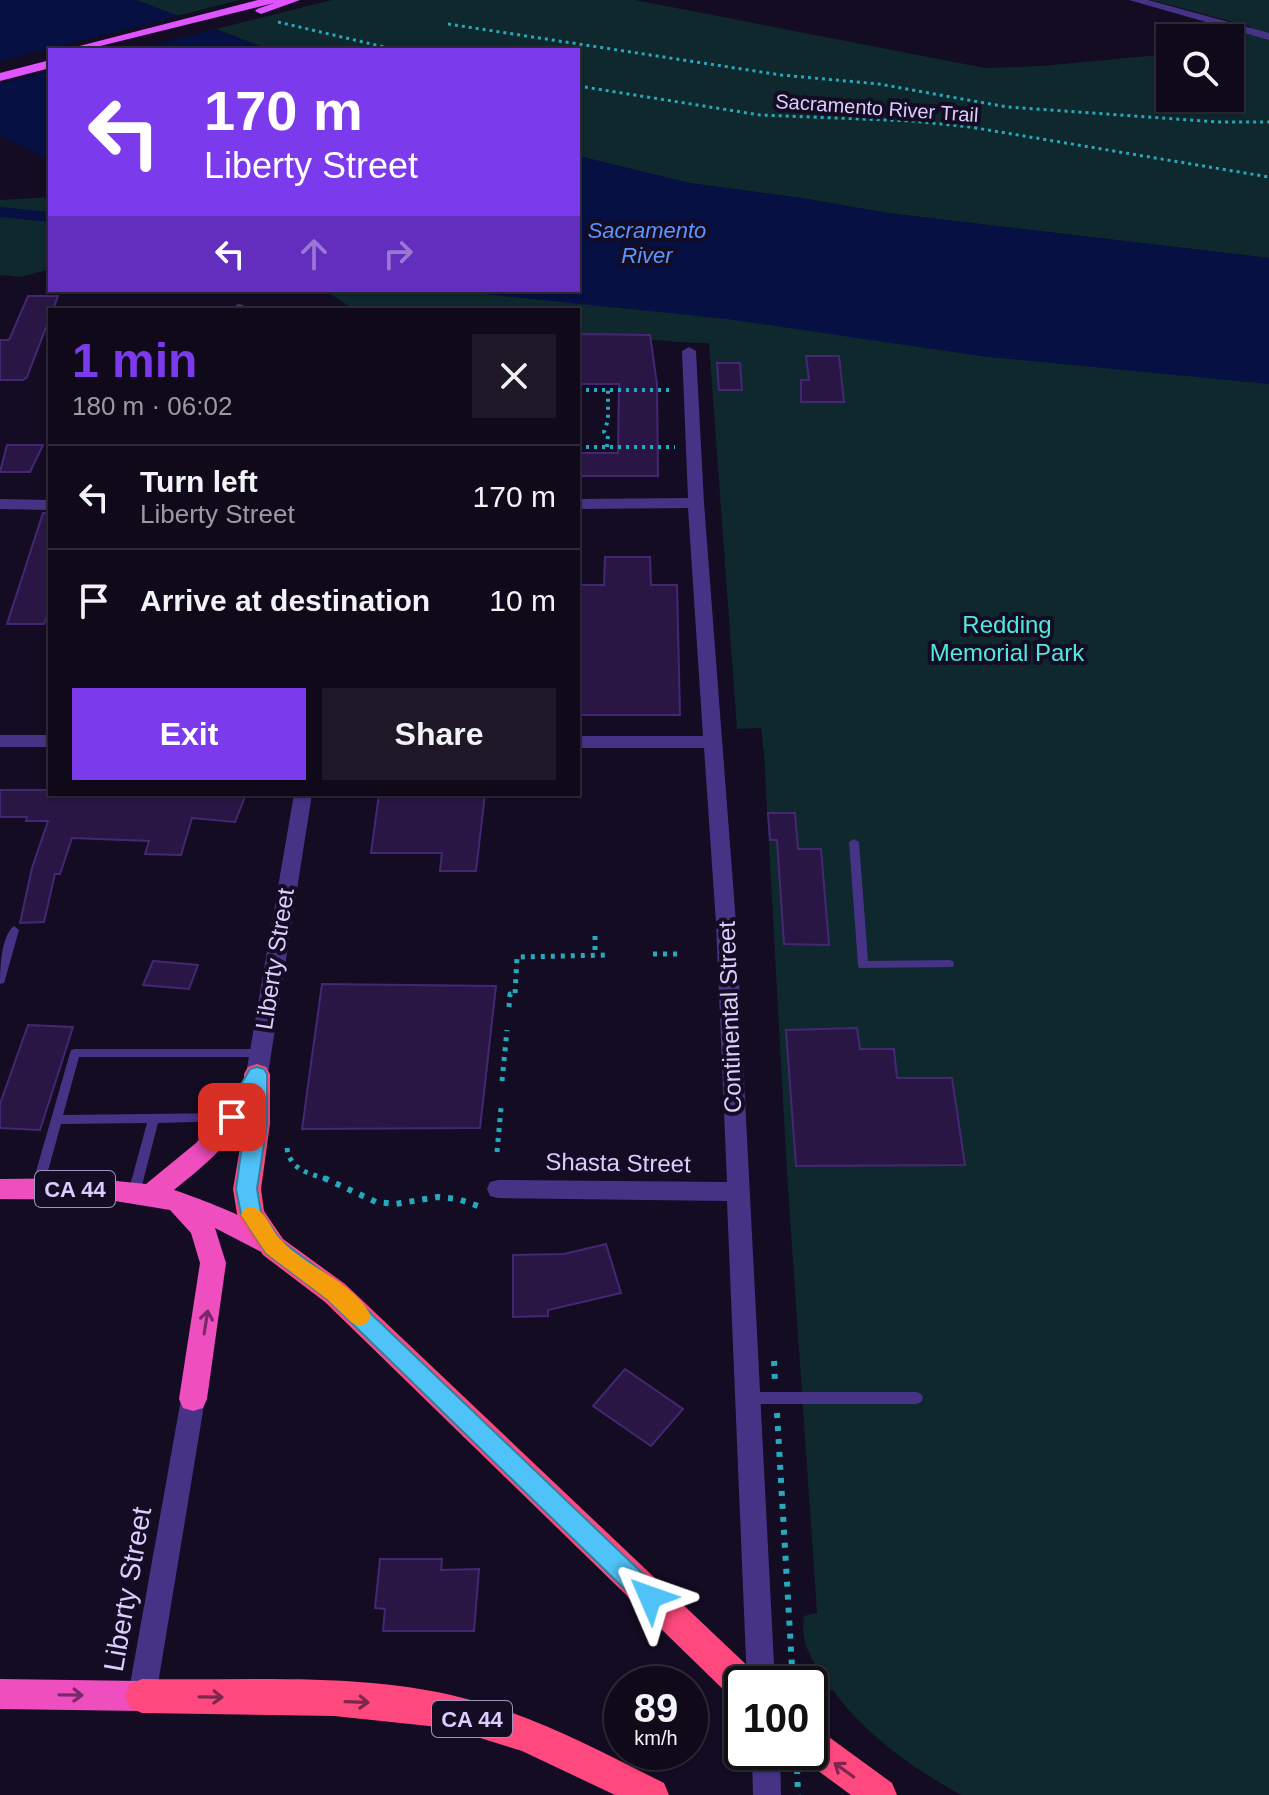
<!DOCTYPE html>
<html lang="en">
<head>
<meta charset="utf-8">
<style>
  :root { --surface:#0f091a; --page:#1d1727; --text:#f1f3f6; --muted:#9b9aa2; --line:#2f2a39; --accent:#7c3aed }
  body { margin:0; font-family:Helvetica,sans-serif; background:var(--page); color:var(--text); height:100vh; display:flex; flex-direction:column; font-size:30px; white-space:nowrap }
  * { box-sizing:border-box; margin:0 }
  p { font-size:26px; color:var(--muted) }
  .icon { flex:none; width:44px; height:44px; fill:none; stroke:currentColor; stroke-width:2; stroke-linecap:round; stroke-linejoin:round }
  .map { position:relative; flex:1; overflow:hidden }
  .sheet { position:absolute; left:48px; top:308px; width:532px; height:488px; display:flex; flex-direction:column; background:var(--surface); border-radius:0px; box-shadow:0 2px 6px #0004,0 0 0 2px var(--line) }
  .sheet>* { flex:none }
  .banner { position:absolute; left:48px; top:48px; width:532px; height:244px; border-radius:0px; box-shadow:0 2px 6px #0004,0 0 0 2px var(--line); background:#7c3aed; color:#fff; overflow:hidden }
  .fabs { position:absolute; left:1156px; top:24px; display:grid; gap:16px }
  .fabs a { display:grid; place-items:center; width:88px; height:88px; border-radius:0px; background:var(--surface); box-shadow:0 2px 6px #0004,0 0 0 2px var(--line); font-size:40px }
  .speed { position:absolute; left:604px; top:1666px; display:flex; gap:16px; font-size:40px; font-weight:700; text-align:center }
  .speed>* { display:grid; place-content:center; width:104px; height:104px; border-radius:50%; background:var(--surface); box-shadow:0 2px 6px #0004,0 0 0 2px var(--line); line-height:1 }
  .speed small { font-size:20px; font-weight:400 }
  .speed .limit { border:4px solid #111; border-radius:12px; background:#fff; color:#111 }
  .pin { position:absolute; display:grid; place-items:center; width:68px; height:68px; color:#fff; margin:-34px; border-radius:16px; box-shadow:0 4px 12px #0006 }
  .me { position:absolute; width:88px; margin:-44px; rotate:313deg; stroke-linejoin:round; filter:drop-shadow(0 0 6px #0008) }
  .turn { display:flex; align-items:center; gap:28px; height:168px; padding:0 24px; font-size:36px }
  .turn .icon { width:104px; height:104px; stroke-width:2.5 }
  .turn b { display:block; font-size:56px; line-height:68px }
  .lanes { display:flex; align-items:center; height:76px; padding:0 24px; background:#0003; justify-content:center; gap:40px; direction:ltr }
  .lanes .off { opacity:.35 }
  .round { display:grid; place-items:center; flex:none; width:84px; height:84px; border-radius:0px; background:var(--page) }
  .headline { display:flex; align-items:center; justify-content:space-between; height:136px; padding:0 24px }
  h1 { font-size:48px; font-weight:700; line-height:60px; color:var(--accent) }
  .cta { display:flex; gap:16px; margin-top:auto; padding:16px 24px }
  .cta a { flex:1; height:92px; border-radius:0px; background:var(--accent); color:#fff; font-size:32px; font-weight:700; line-height:92px; text-align:center }
  .cta a+a { background:var(--page); color:var(--text) }
  ul { padding:0; list-style:none }
  li { display:flex; align-items:center; gap:24px; height:104px; padding:0 24px; border-top:2px solid var(--line) }
  li div { flex:1 }
  li b { display:block; font-size:30px }
  li em { font-style:normal }
  .map>svg:first-child { display:block }
  .green { fill:#0e282d }
  .water { fill:#061042 }
  .pier { fill:#140c23 }
  .lines { fill:none; stroke-linecap:round; stroke-linejoin:round }
  .canal { fill:#061042; fill-rule:evenodd }
  .building { fill:#291645; stroke:#442773; stroke-width:2 }
  .path-far3 { stroke:#25a9bc; stroke-width:3; stroke-dasharray:3 4; stroke-linecap:butt }
  .path-far2 { stroke:#25a9bc; stroke-width:4; stroke-dasharray:3 5; stroke-linecap:butt }
  .path-far1 { stroke:#25a9bc; stroke-width:5; stroke-dasharray:4 6; stroke-linecap:butt }
  .path { stroke:#25a9bc; stroke-width:6; stroke-dasharray:5 8; stroke-linecap:butt }
  .service { fill:#463385; fill-rule:evenodd }
  .minor { fill:#463385; fill-rule:evenodd }
  .tertiary { fill:#463385; fill-rule:evenodd }
  .primary { fill:#df54ff; fill-rule:evenodd }
  .trunk { fill:#ef4ebe; fill-rule:evenodd }
  .motorway { fill:#ff487e; fill-rule:evenodd }
  .oneway { stroke:#772a69 }
  .oneway2 { stroke:#7e274c }
  .route { fill:#4fc3f7; stroke:#337fa1; stroke-width:2 }
  .slow { fill:#f59e0b }
  .labels { text-anchor:middle; stroke-width:8; stroke-linejoin:round; paint-order:stroke }
  .far-street-label { font-size:20px; fill:#dccdff; stroke:#140c23 }
  .far-water-label { font-size:22px; font-style:italic; fill:#5b95ff; stroke:#140c23 }
  .shield { fill:#140c23; stroke:#a093bd; stroke-width:2 }
  .shield-label { font-size:22px; font-weight:bold; fill:#dccdff }
  .park-label { font-size:24px; fill:#50e8df; stroke:#140c23 }
  .street-label { font-size:24px; fill:#dccdff; stroke:#140c23 }
  .near-street-label { font-size:28px; fill:#dccdff; stroke:#140c23 }
</style>
</head>
<body>
<div class="map">
<svg width="1269" height="1795" viewBox="0 0 1269 1795">
  <rect width="100%" height="100%" fill="#140c23"/>
  <!-- green -->
  <g class="green">
    <path d="M136,0H239L177,16Z"/>
    <path d="M332,0H635L985,68L1041,66L1170,54V98H1230V40L1252,27L1151,0H1269V258L887,213L802,198L689,183L578,156V50H270L216,29Z"/>
    <path d="M50,197V269L21,277L0,275V200Z"/>
    <path d="M332,290H491L1269,373V1795H961C914,1769 864,1734 833,1690H822C820,1657 799,1656 804,1616L817,1613L787,1173L764,753L761,728L737,729L709,343C665,343 622,334 578,336V310H355L332,295Z"/>
  </g>
  <!-- water -->
  <g class="water">
    <path d="M0,0H136L270,50H50V160L0,136Z"/>
    <path d="M578,156L689,183L802,198L887,213L1269,258V384L980,356L727,319L445,290H578Z"/>
  </g>
  <!-- pier -->
  <path class="pier" d="M187,14L222,27L133,50H50V71L0,84V61Z"/>
  <g class="lines">
    <!-- canal -->
    <path class="canal" d="M0,207L50,212V222L0,217Z"/>
  </g>
  <!-- building -->
  <g class="building">
    <path d="M28,296H58L27,377L23,380H0V340H9Z"/>
    <path d="M578,334L650,335L657,384L658,476H578V453H618L619,384H578Z"/>
    <path d="M806,356H839L844,402H801V380H809Z"/>
    <path d="M717,363H740L742,390H719Z"/>
    <path d="M7,445H43L30,472H0Z"/>
    <path d="M43,513H50V608L44,624H7Z"/>
    <path d="M605,557H650L651,585H677L680,715H578V585H604Z"/>
    <path d="M0,790H50V794H246L235,822L192,818L181,855L145,854L149,841L72,838L60,874H55L44,922L20,923L32,868L48,821H26L27,817H0Z"/>
    <path d="M379,794H485L476,871H440L442,853H371Z"/>
    <path d="M768,813H795L798,849H821L829,945L784,944L777,840H770Z"/>
    <path d="M153,961L198,965L189,989L143,985Z"/>
    <path d="M322,984L496,986L480,1128L302,1129Z"/>
    <path d="M28,1025L73,1027L40,1130L0,1128V1104Z"/>
    <path d="M857,1028L860,1049H894L897,1078H952L965,1165L796,1166L786,1030Z"/>
    <path d="M606,1244L621,1293L548,1310V1316L513,1317V1255L564,1254Z"/>
    <path d="M625,1369L683,1409L651,1446L593,1406Z"/>
    <path d="M380,1559H442L441,1570L479,1569L474,1631H383L385,1609L375,1608Z"/>
  </g>
  <g class="lines">
    <!-- path-far3 -->
    <g class="path-far3">
      <path d="M278,22L397,50"/>
      <path d="M448,24L781,75L879,84L1007,107L1218,122H1269"/>
      <path d="M578,86L760,115L912,121L970,127L1269,177"/>
    </g>
    <!-- path-far2 -->
    <g class="path-far2">
      <path d="M578,390H674"/>
      <path d="M578,447H675"/>
      <path d="M607,447L608,435L604,432L608,420V390"/>
    </g>
    <!-- path-far1 -->
    <g class="path-far1">
      <path d="M595,936V955"/>
      <path d="M653,954H683"/>
      <path d="M509,1007L510,994L515,995L517,957L608,955"/>
      <path d="M502,1081L507,1030"/>
      <path d="M287,1148C290,1171 311,1174 330,1180"/>
      <path d="M497,1152L501,1108"/>
    </g>
    <!-- path -->
    <g class="path">
      <path d="M324,1178L376,1202L395,1204L438,1197L458,1199L478,1206"/>
      <path d="M774,1361L775,1383"/>
      <path d="M777,1413L793,1684"/>
      <path d="M797,1769L798,1795"/>
    </g>
    <!-- service -->
    <g class="service">
      <path d="M854,839L859,842L868,961L949,960L953,961L954,964L953,967L859,968L858,965L849,842Z"/>
      <path d="M14,926L19,930L5,980L4,983L0,984C0,968 1,936 14,926Z"/>
      <path d="M75,1049H260L264,1050L265,1053L264,1056L260,1057H79L63,1115L229,1113L233,1114L235,1117L233,1120L229,1121L158,1123L140,1193L138,1196L134,1198L130,1196L128,1193L147,1123L61,1124L43,1189L41,1192L37,1194L33,1192L31,1189L70,1053L71,1050Z"/>
      <path d="M749,1392H917L921,1394L923,1398L921,1402L917,1404H749L745,1402L743,1398L745,1394Z"/>
    </g>
    <!-- minor -->
    <g class="minor">
      <path d="M1129,0H1148L1269,33V40Z"/>
      <path d="M238,304L243,305L245,310H231Z"/>
      <path d="M689,347L696,351L704,503L736,923L775,1684H747L727,1201L498,1198L490,1196L487,1189L490,1182L498,1180L727,1182L716,923L704,748H578V736H703L688,508L578,509V499L688,498L682,351Z"/>
      <path d="M0,499L50,500V510L0,509Z"/>
      <path d="M752,1752H780L781,1795H753Z"/>
    </g>
    <!-- tertiary -->
    <g class="tertiary">
      <rect x="0" y="735" width="50" height="12"/>
      <path d="M294,794H312L268,1074L265,1080L257,1082L249,1080L246,1074Z"/>
      <path d="M193,1388L202,1391L205,1399L156,1696L152,1706L142,1710L132,1706L128,1696L181,1399L184,1391Z"/>
    </g>
    <!-- primary -->
    <g class="primary">
      <path d="M258,0H300L261,14L255,11L257,9L274,3L84,50H64Z"/>
      <path d="M50,60V68L0,81V73Z"/>
    </g>
    <!-- trunk -->
    <g class="trunk">
      <path d="M232,1107L241,1110L244,1117C228,1147 200,1169 174,1190C198,1198 275,1226 286,1247L282,1255L273,1258L215,1228L226,1263L207,1399L203,1408L193,1411L183,1408L179,1399L200,1263L191,1233L170,1210L109,1200L0,1199V1179L87,1178L146,1184L196,1143L223,1110Z"/>
      <path d="M0,1679L142,1681L153,1685L157,1696L153,1707L142,1711L0,1709Z"/>
    </g>
    <!-- motorway -->
    <g class="motorway">
      <path d="M257,1064L266,1067L270,1074V1124L261,1189L264,1211L283,1239L345,1284L754,1672L759,1684H742V1700L730,1696L325,1302L263,1255L237,1214L233,1189L244,1124V1074L248,1067Z"/>
      <path d="M142,1679C251,1681 369,1671 475,1701C541,1719 603,1753 664,1783L669,1795H615L522,1751L448,1728L334,1716L142,1713L130,1708L125,1696L130,1684Z"/>
      <path d="M810,1727L822,1732L892,1783L897,1795H851L798,1756L796,1752H810Z"/>
    </g>
  </g>
  <!-- one-way arrows -->
  <defs><path id="oneway-shaft" d="M-6 0H5M1.5-3L5.5 0L1.5 3" fill="none" stroke-width="1.6" stroke-linecap="round" stroke-linejoin="round" transform="scale(2)"/></defs>
  <g class="oneway">
    <use href="#oneway-shaft" transform="translate(206 1322) rotate(-81)"/>
    <use href="#oneway-shaft" transform="translate(71 1695) rotate(1)"/>
  </g>
  <g class="oneway2">
    <use href="#oneway-shaft" transform="translate(211 1697) rotate(1)"/>
    <use href="#oneway-shaft" transform="translate(357 1702) rotate(2)"/>
    <use href="#oneway-shaft" transform="translate(844 1770) rotate(-144)"/>
  </g>
  <!-- route -->
  <path class="route" d="M257,1067L264,1069L267,1074V1124L257,1189L261,1212L281,1241L342,1286L659,1589L663,1597L659,1606L650,1609L642,1606L327,1299L266,1253L241,1214L236,1189L247,1109L239,1123H224L222,1117L250,1069Z"/>
  <!-- slow -->
  <path class="slow" d="M252,1207C266,1211 270,1228 280,1239C305,1268 353,1280 371,1316L367,1323L360,1326L352,1323L327,1299L266,1253L241,1215L244,1209Z"/>
  <g class="labels">
    <!-- far-street labels -->
    <g class="far-street-label">
      <text transform="translate(877 108) rotate(4)" y="7">Sacramento River Trail</text>
    </g>
    <!-- far-water labels -->
    <g class="far-water-label">
      <text x="647" y="238">Sacramento<tspan x="647" dy="25">River</tspan></text>
    </g>
    <!-- shield labels -->
    <g class="shield">
      <rect x="35" y="1171" width="80" height="36" rx="6"/>
      <rect x="432" y="1701" width="80" height="36" rx="6"/>
    </g>
    <g class="shield-label">
      <text x="75" y="1197">CA 44</text>
      <text x="472" y="1727">CA 44</text>
    </g>
    <!-- park labels -->
    <g class="park-label">
      <text x="1007" y="633">Redding<tspan x="1007" dy="28">Memorial Park</tspan></text>
    </g>
    <!-- street labels -->
    <g class="street-label">
      <text transform="translate(275 959) rotate(-81)" y="8">Liberty Street</text>
      <text transform="translate(730 1017) rotate(-92)" y="8">Continental Street</text>
      <text transform="translate(618 1163) rotate(1)" y="8">Shasta Street</text>
    </g>
    <!-- near-street labels -->
    <g class="near-street-label">
      <text transform="translate(127 1589) rotate(-80)" y="10">Liberty Street</text>
    </g>
  </g>
</svg>
<div class="fabs">
<a><svg class="icon" aria-label="search" viewBox="0 0 24 24"><circle cx="10" cy="10" r="6"/><path d="M15 15l6 6"/></svg></a>
</div>
<div class="speed"><div>89<small>km/h</small></div><div class="limit">100</div></div>
<div class="pin" style="left:232px;top:1117px;background:#d93025"><svg class="icon" aria-label="arrive" viewBox="0 0 24 24"><path d="M6 21V4h12l-3 4 3 4H6"/></svg></div>
<svg class="me" style="left:650px;top:1597px" viewBox="-20 -20 40 40"><path d="M0-17L14 15 0 8-14 15z" fill="#4fc3f7" stroke="#fff" stroke-width="4"/></svg>
<div class="banner">
<div class="turn"><svg class="icon" aria-label="left" viewBox="0 0 24 24"><path d="M17 20v-9H6M10 6l-5 5 5 5"/></svg><div><b>170 m</b>Liberty Street</div></div>
<div class="lanes"><svg class="icon" aria-label="left" viewBox="0 0 24 24"><path d="M17 20v-9H6M10 6l-5 5 5 5"/></svg><svg class="icon off" aria-label="ahead" viewBox="0 0 24 24"><path d="M12 20V5M6 11l6-6 6 6"/></svg><svg class="icon off" aria-label="right" viewBox="0 0 24 24"><path d="M7 20v-9h11M14 6l5 5-5 5"/></svg></div>
</div>
<section class="sheet">
<div class="headline"><div><h1>1 min</h1><p>180 m · 06:02</p></div><a class="round"><svg class="icon" aria-label="close" viewBox="0 0 24 24"><path d="M6 6l12 12M18 6L6 18"/></svg></a></div>
<ul>
<li><svg class="icon" aria-label="left" viewBox="0 0 24 24"><path d="M17 20v-9H6M10 6l-5 5 5 5"/></svg><div><b>Turn left</b><p>Liberty Street</p></div><em>170 m</em></li>
<li><svg class="icon" aria-label="arrive" viewBox="0 0 24 24"><path d="M6 21V4h12l-3 4 3 4H6"/></svg><div><b>Arrive at destination</b></div><em>10 m</em></li>
</ul>
<div class="cta"><a>Exit</a><a>Share</a></div>
</section>
</div>
</body>
</html>
